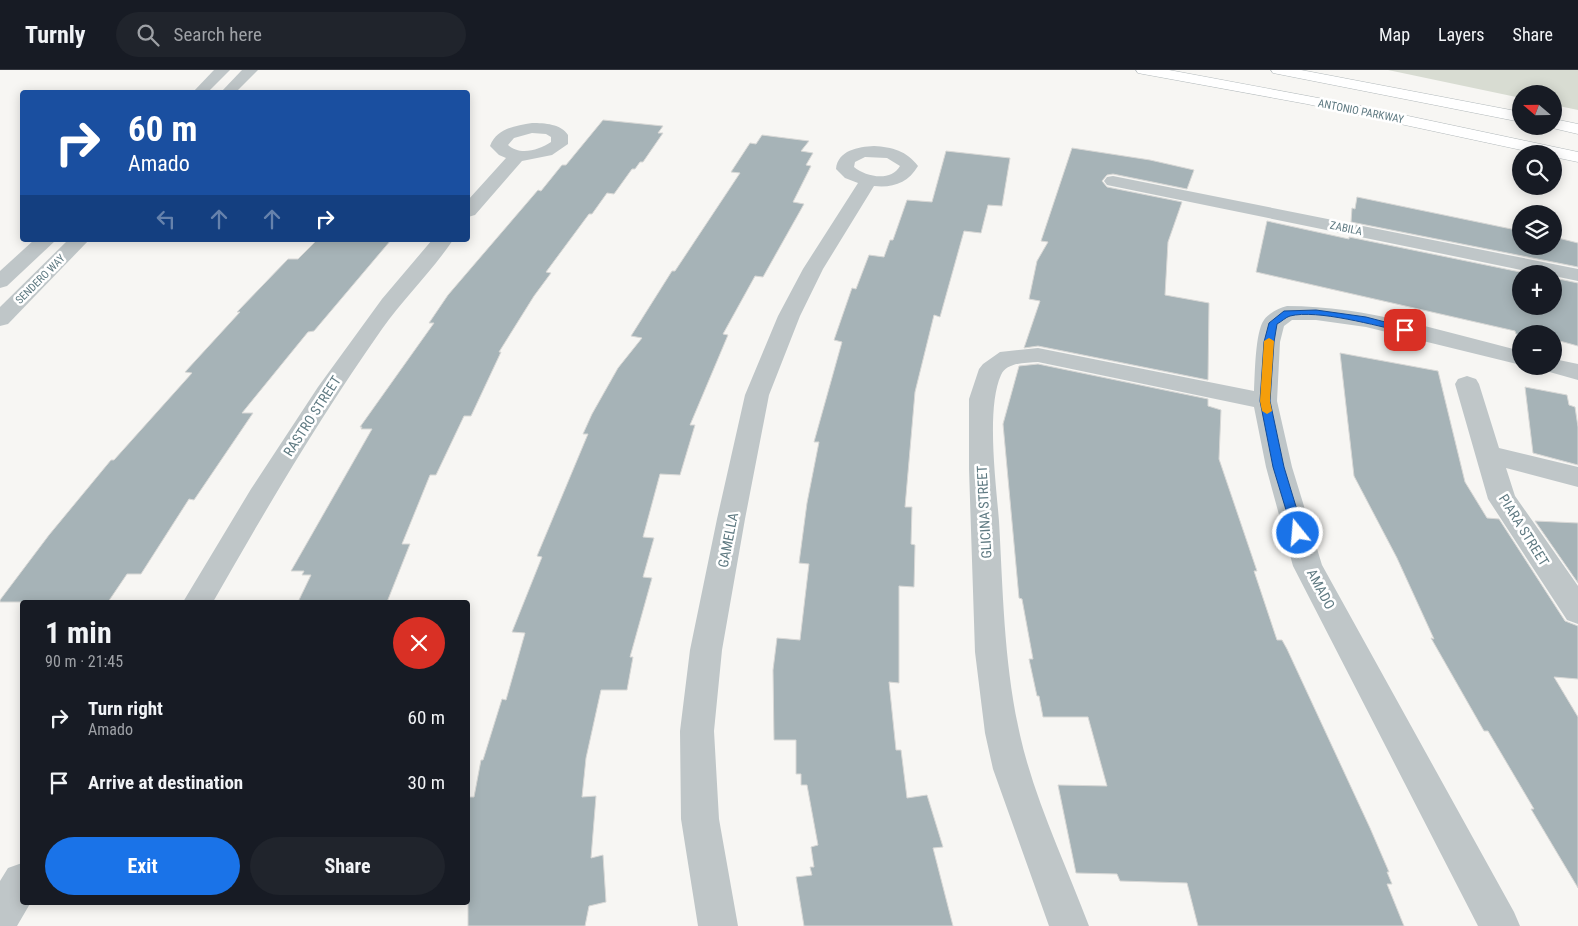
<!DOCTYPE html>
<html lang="en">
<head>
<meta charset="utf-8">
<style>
  :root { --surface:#171b24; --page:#20242c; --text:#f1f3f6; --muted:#9ea1a6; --line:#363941; --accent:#1a73e8 }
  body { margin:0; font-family:"Roboto Condensed",sans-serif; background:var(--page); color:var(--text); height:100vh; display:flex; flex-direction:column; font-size:19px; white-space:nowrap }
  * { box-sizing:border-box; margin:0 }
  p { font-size:16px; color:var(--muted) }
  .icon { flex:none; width:28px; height:28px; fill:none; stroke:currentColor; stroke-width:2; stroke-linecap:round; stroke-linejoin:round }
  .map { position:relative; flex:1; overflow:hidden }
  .drawer { position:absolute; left:20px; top:530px; width:450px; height:305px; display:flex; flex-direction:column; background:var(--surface); border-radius:5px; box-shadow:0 2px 12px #0003 }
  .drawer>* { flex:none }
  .hud { position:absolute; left:20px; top:20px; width:450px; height:152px; border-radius:5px; box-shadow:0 2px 12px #0003; background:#1a4fa0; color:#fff; overflow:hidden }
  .needle { width:32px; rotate:290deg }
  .fabs { position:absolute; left:1512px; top:15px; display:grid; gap:10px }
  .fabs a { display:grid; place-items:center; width:50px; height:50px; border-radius:50%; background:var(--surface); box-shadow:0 2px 12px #0003; font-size:25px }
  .pin { position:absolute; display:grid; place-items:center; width:42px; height:42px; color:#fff; margin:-21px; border-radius:10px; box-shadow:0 2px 8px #0006 }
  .me { position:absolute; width:55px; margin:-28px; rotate:343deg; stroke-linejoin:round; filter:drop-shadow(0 0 4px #0008) }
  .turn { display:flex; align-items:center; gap:18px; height:105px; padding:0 25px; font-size:22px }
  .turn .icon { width:65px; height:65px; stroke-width:2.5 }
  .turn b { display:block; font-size:35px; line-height:42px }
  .lanes { display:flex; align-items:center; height:48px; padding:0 25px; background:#0003; justify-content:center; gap:25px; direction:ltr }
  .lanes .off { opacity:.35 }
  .round { display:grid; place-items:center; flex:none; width:52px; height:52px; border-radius:26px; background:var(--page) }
  .summary { display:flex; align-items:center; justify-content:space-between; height:85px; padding:0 25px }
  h1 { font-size:30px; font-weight:700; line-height:38px }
  .cta { display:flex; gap:10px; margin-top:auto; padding:10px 25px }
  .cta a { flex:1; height:58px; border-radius:30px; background:var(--accent); color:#fff; font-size:20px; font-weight:700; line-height:58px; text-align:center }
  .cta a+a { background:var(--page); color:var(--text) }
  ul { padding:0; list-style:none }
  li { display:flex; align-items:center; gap:15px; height:65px; padding:0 25px }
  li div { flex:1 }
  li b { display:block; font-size:19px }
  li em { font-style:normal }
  header { display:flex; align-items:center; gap:30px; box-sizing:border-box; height:70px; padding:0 25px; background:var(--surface); border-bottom:1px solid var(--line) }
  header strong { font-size:24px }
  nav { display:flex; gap:28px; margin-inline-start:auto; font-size:18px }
  .search { width:350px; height:45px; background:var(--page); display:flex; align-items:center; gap:12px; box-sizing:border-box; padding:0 18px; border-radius:28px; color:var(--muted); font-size:19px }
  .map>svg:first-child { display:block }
  .green { fill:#d8dcd2 }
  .building { fill:#a6b3b7; stroke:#d8d8d6 }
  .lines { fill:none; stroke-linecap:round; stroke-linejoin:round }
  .highway-casing { stroke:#b2b9bb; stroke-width:1 }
  .minor { fill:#bfc6c8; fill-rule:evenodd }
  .highway { fill:#fff; fill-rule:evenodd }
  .route { fill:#1a73e8; stroke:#114b97 }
  .slow { fill:#f59e0b }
  .labels { text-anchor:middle; stroke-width:5; stroke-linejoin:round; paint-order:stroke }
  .far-street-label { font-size:11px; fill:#5f7a82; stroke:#fff }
  .street-label { font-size:14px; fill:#5f7a82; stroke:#fff }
</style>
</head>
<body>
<header>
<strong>Turnly</strong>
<div class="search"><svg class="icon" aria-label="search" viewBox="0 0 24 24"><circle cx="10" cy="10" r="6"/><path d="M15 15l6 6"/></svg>Search here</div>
<nav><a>Map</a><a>Layers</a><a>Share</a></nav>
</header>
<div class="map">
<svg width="1578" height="856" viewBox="0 0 1578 856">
  <rect width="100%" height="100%" fill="#f7f6f3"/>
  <!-- green -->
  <path class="green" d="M1388,0H1578V40L1554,35V24H1521V28Z"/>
  <!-- building -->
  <g class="building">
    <path d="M603,50L663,56L658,63H663L643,92H640L635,99H632L614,124L607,123L592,144H589L546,202L551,203L534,226L499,282H501L471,346H464L436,405H430L402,474H410L387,532H298L311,505H302L304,501H291L372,359H361L362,357H360L434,253H429L448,225L538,120L541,121L562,95H566Z"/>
    <path d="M762,65L809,71L801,81L813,83L806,95L811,96L793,132L804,134L763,207L755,206L723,264L728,265L690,355H695L680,405L660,404L643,467L654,468L643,507L652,508L630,587H633L627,620H601L586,688L582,727L596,726L591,788L603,785L606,832L589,836L585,856H468V727H474L481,690H483L502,629L506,630L525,563L512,562L542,487L537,486L588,364H583L592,344L618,298L642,268L631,266L672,201H675L740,103L731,102L750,73L756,74Z"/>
    <path d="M1072,78L1150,90L1194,100L1187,119L1113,104L1107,105L1102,111L1107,117L1182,132L1168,172L1165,225L1209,233L1208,310L1038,276L1024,278L1040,231L1029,229L1037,191L1048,172L1041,171Z"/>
    <path d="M946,81L1010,88L1002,136L988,135L981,163L964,161L940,247L934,245L915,322L905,437H912L911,474L915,475L914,517L899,516V613L889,612L896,680H901L907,728L927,725L943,777L933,778L953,856H804L796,807L812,805L810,797H814L811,777L818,775L807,715H801V704H796V670H774L773,600L777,568L800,570L809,494L799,493L807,433L819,372H814L842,272L834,270L852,218L856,219L869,185L884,187L890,170H893L907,130L932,132Z"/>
    <path d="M1357,127L1521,161V176H1554V167L1578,173V197L1351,152L1352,138L1355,139Z"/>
    <path d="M1267,151L1349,169V167L1530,204H1521V236H1554V208L1578,213V276L1556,270L1557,274L1554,273V264H1521V265L1516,264L1515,261L1256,202Z"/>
    <path d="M317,170H391L314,261L308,262L242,343H253L194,430L189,429L141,504H127L108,532H0V530L49,465L111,390H114L192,303L185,302L240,242H237L288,189H298Z"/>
    <path d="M1340,283L1438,301L1465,412L1487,448L1499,449L1565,551L1578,556V609L1554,607L1578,647V818L1531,739H1534L1488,661H1484L1431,568L1434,569L1397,488L1354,406Z"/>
    <path d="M1038,294L1208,329V336L1221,340L1219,389L1257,501H1254L1277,570H1282L1287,579L1370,758L1389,802H1387L1392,814H1387L1404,856H1198L1187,813L1120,811L1117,804L1076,803L1058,715L1107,716L1088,647H1043L1039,626H1037L1029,589H1033L1022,529L1019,528L1003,354L1019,296Z"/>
    <path d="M1525,317L1567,325L1569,335L1575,337L1578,357V395L1533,383Z"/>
    <path d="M1535,451L1578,453V513Z"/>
  </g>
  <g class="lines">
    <!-- highway casing -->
    <g class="highway-casing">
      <g id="highway">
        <path d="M1136,0H1169L1361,36L1578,82V92L1554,87V84H1540L1307,34L1143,4L1138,3Z"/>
        <path d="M1271,0H1301L1521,42V52L1278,4L1273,3Z"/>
        <path d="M1554,49L1578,54V64L1548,57L1554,56Z"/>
      </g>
    </g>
    <!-- minor -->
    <g class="minor">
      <path d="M214,0H230L208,22H193Z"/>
      <path d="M242,0H258L236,22H221Z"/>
      <path d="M532,53C545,53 561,54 568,65V74L552,85L522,91L475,145L468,147V130L506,88L499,85L490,76C497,58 515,56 532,53ZM532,63L546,64L551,67V72C539,80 520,86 508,75L514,68Z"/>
      <path d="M874,76C892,77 907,81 918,96C908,113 893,118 874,116L823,199L800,246L769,325L745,449L722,580L714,661L719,749L738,856H698L681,749L680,661L690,580L717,449L745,325L778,246L803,199L858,113L845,108L836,99C838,80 858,77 874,76ZM865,87L887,88L900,96C891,112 866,107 854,97L855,92Z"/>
      <path d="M1113,106L1578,199V211L1554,206V204H1541L1107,115L1104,111L1107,107Z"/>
      <path d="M34,170H56L7,216L0,218V201Z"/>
      <path d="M68,170H89L8,254L0,256V237Z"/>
      <path d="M432,170H453C432,201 404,228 382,259C320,347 266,439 213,532H183L251,419L318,317L382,229Z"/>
      <path d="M1287,236C1366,236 1445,262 1521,281V295L1366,257L1316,250H1292L1284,256L1280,272L1277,331L1292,397L1322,495L1514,842L1520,856H1478L1293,496L1266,397L1254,337L1038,292C1026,293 1007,292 1001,305C986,338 996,413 999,451C1003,522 1004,595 1020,665C1034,728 1066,795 1089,856H1049L993,699L985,663L975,582L969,399V329L979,299L983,294L1000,282L1038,278L1254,321C1255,305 1255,262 1264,250C1269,243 1279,238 1287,236Z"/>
      <path d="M1554,289L1578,294V310L1546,301L1542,296H1554Z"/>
      <path d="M1467,306L1476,309L1479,314L1499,378L1578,397V417L1506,398L1515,426L1578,516V554L1567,550L1488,429L1455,314L1458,309Z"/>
      <path d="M22,793V832H31L17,856H0V811L8,798Z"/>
    </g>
    <!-- highway -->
    <use href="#highway" class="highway"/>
  </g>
  <!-- route -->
  <path class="route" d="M1316,240L1366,247L1408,258L1410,260L1405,262C1377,256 1317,239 1290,246C1286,247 1281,252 1277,254L1274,272L1270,331L1284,397L1304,463L1298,467L1293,463L1273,397L1260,331L1264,272L1269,253L1284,241Z"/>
  <!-- slow -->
  <path class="slow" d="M1269,268L1274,271L1270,331L1272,341L1267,344L1262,341L1260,331L1264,271Z"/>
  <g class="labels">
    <!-- far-street labels -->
    <g class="far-street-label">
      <text transform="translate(1361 41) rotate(11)" y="4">ANTONIO PARKWAY</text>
      <text transform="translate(1346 158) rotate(12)" y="4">ZABILA</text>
      <text transform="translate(40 209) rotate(-45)" y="4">SENDERO WAY</text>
    </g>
    <!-- street labels -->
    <g class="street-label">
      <text transform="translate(312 346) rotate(-57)" y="5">RASTRO STREET</text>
      <text transform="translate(984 442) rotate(-93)" y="5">GLICINA STREET</text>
      <text transform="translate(1524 460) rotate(58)" y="5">PIARA STREET</text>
      <text transform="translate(728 470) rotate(-79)" y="5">GAMELLA</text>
      <text transform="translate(1321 519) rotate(62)" y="5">AMADO</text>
    </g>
  </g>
</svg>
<div class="fabs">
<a><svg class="needle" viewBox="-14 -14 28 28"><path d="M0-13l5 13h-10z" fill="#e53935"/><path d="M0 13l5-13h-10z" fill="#9ea1a6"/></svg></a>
<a><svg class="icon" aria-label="search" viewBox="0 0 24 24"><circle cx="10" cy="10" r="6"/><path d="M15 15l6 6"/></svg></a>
<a><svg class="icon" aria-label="layers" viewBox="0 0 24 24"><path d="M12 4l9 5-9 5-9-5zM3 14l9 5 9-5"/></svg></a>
<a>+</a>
<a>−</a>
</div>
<div class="pin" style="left:1405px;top:260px;background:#d93025"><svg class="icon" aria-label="arrive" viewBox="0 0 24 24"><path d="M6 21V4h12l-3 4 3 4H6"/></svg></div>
<svg class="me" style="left:1298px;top:463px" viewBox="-20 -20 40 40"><circle r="17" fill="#1a73e8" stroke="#fff" stroke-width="3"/><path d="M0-11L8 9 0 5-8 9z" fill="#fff"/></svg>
<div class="hud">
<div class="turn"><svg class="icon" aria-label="right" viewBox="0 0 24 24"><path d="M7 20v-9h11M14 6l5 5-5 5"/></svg><div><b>60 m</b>Amado</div></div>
<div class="lanes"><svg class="icon off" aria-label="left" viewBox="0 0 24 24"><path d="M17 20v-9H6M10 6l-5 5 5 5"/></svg><svg class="icon off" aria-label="ahead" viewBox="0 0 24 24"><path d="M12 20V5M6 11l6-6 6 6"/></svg><svg class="icon off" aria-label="ahead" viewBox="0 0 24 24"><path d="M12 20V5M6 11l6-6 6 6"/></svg><svg class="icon" aria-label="right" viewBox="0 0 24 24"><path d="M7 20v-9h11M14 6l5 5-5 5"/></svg></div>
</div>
<section class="drawer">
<div class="summary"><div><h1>1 min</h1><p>90 m · 21:45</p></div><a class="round" style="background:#d93025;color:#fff"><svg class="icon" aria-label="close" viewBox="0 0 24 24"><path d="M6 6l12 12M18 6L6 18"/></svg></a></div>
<ul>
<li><svg class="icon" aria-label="right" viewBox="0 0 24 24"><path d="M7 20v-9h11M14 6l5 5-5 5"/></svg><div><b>Turn right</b><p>Amado</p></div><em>60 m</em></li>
<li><svg class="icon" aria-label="arrive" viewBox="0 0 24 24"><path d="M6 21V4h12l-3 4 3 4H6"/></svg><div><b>Arrive at destination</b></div><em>30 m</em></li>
</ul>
<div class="cta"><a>Exit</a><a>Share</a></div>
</section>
</div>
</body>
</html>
